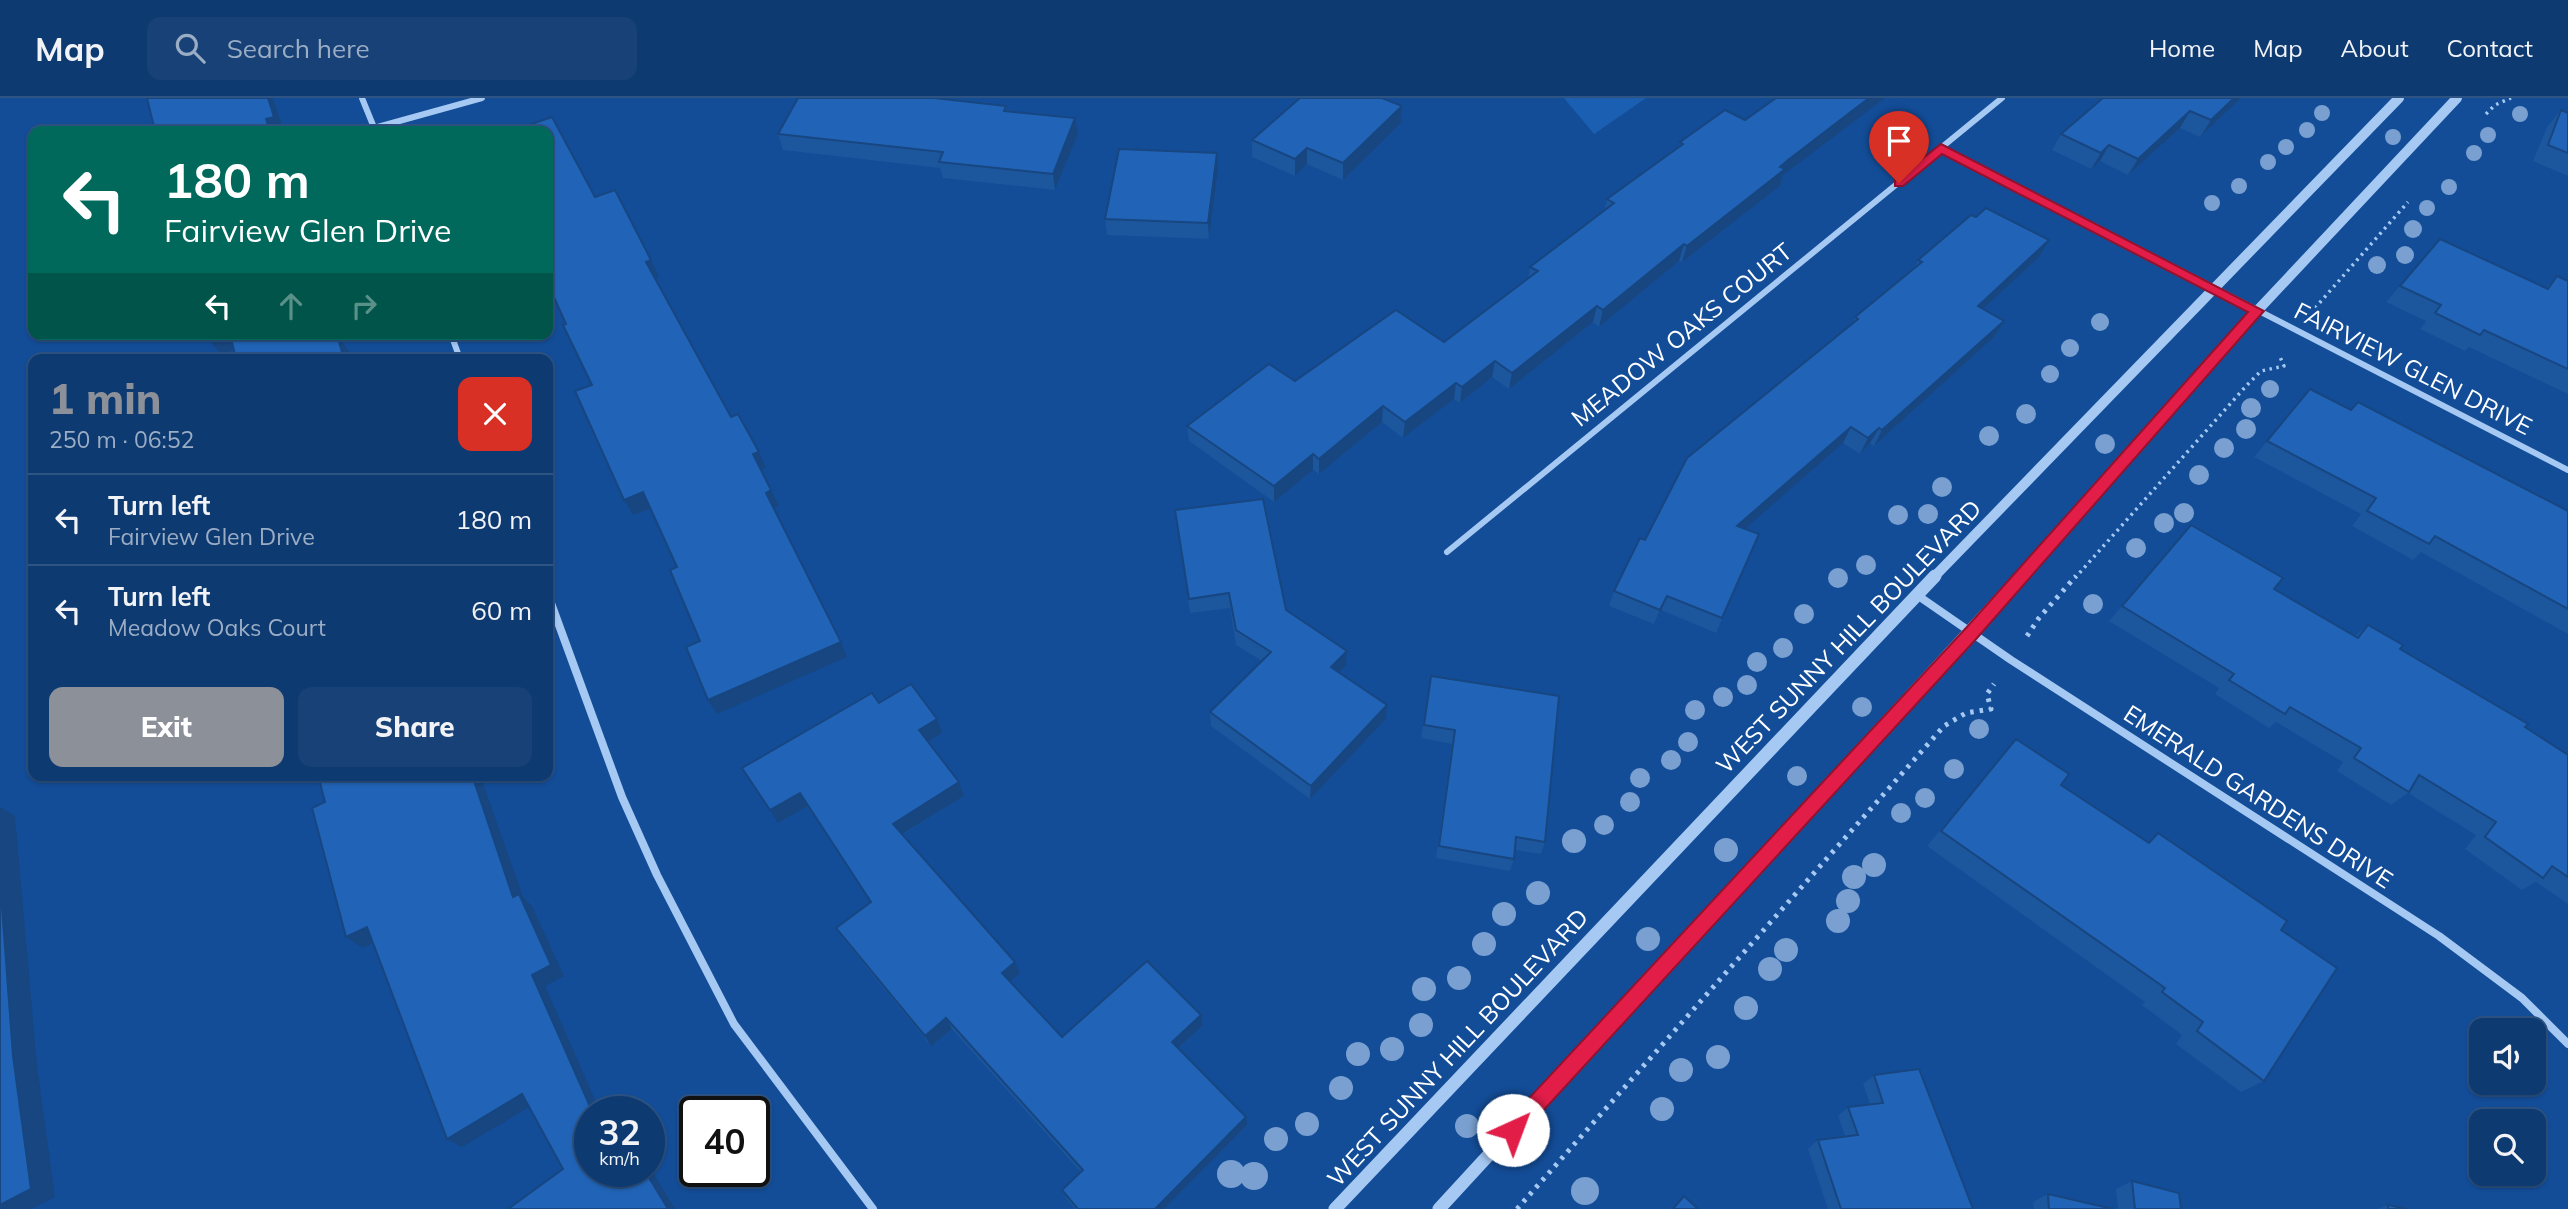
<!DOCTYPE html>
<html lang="en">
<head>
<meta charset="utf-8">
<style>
  :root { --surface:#0e3a72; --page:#174177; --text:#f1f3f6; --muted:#9badc4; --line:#2e5484; --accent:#8c9099 }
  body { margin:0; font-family:Mulish,sans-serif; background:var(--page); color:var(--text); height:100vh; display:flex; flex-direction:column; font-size:26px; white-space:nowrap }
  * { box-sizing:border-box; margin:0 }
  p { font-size:23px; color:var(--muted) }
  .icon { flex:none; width:38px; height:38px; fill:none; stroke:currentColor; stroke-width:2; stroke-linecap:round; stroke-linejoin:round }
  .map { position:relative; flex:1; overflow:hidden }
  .sheet { position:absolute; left:28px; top:256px; width:525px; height:427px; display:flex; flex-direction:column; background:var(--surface); border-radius:14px; box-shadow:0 2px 5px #0004,0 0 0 2px var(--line) }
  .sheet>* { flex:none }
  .guide { position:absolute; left:28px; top:28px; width:525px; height:214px; border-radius:14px; box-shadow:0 2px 5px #0004,0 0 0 2px var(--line); background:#00695c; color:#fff; overflow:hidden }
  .tools { position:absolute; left:2469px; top:920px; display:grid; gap:14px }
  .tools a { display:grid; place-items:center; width:77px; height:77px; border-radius:14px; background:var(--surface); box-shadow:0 2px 5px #0004,0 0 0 2px var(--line); font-size:35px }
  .speed { position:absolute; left:574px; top:998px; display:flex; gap:14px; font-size:35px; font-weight:700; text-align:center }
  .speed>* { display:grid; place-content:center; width:91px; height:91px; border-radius:50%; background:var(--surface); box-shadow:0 2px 5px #0004,0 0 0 2px var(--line); line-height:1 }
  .speed small { font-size:18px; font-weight:400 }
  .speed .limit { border:4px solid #111; border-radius:10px; background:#fff; color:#111 }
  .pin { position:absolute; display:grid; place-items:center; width:60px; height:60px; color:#fff; margin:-72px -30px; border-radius:50% 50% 50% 0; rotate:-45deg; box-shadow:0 0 7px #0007 }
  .pin .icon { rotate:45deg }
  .me { position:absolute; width:77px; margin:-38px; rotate:43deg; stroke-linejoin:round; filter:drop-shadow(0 0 5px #0008) }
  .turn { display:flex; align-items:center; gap:24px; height:147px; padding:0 21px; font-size:32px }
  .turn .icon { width:91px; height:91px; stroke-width:2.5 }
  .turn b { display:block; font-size:49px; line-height:60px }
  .lanes { display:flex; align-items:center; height:66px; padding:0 21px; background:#0003; justify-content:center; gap:35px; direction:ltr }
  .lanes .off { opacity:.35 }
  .round { display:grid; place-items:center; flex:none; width:74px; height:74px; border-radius:14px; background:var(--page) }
  .summary { display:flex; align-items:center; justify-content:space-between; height:119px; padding:0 21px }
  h1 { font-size:42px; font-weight:800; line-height:52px; color:var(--accent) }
  .cta { display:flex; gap:14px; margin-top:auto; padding:14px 21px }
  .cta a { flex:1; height:80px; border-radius:14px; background:var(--accent); color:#fff; font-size:28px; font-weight:800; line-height:80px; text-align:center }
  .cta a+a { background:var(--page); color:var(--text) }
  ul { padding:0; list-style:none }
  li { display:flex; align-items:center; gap:21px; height:91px; padding:0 21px; border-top:2px solid var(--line) }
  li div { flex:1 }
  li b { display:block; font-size:26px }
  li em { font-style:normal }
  header { display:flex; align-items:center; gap:42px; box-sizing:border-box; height:98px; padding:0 35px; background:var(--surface); border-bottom:2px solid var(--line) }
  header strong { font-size:33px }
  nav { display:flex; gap:38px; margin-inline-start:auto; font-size:24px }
  .search { width:490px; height:63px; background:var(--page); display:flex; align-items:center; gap:18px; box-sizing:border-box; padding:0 24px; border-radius:14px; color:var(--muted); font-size:26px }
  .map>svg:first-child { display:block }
  .green { fill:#1b5fb2 }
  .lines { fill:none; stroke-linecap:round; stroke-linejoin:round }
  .path-far1 { stroke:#a6c9f3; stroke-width:3.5; stroke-dasharray:2.5 4.5; stroke-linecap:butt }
  .path { stroke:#a6c9f3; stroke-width:5; stroke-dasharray:3.5 6; stroke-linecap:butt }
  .minor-far1 { stroke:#a6c9f3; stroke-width:6 }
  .minor { stroke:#a6c9f3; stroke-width:8 }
  .tertiary-far1 { stroke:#a6c9f3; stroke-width:10 }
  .tertiary { stroke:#a6c9f3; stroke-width:13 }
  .tree { fill:#79a0d0 }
  .wall { fill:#1c569d }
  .shaded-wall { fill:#174680 }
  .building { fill:#2164b7; stroke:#174680; stroke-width:2 }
  .route { fill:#e11d48; stroke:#92132f; stroke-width:2 }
  .labels { text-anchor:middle; stroke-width:7; stroke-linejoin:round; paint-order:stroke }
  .street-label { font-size:24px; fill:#fff; stroke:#134d98 }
</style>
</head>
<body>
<header>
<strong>Map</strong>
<div class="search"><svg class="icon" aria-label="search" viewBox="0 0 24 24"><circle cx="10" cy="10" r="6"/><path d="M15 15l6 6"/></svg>Search here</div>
<nav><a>Home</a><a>Map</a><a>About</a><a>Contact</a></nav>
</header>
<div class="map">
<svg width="2568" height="1111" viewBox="0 0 2568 1111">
  <rect width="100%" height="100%" fill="#134d98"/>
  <!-- green -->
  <path class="green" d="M1564,0H1646L1594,36Z"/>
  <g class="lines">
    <!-- path-far1 -->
    <g class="path-far1">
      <path d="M2486,16L2495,7L2511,0"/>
      <path d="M2315,210L2408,104"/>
      <path d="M2075,480L2247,287L2261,273L2284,268L2280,259"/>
    </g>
    <!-- path -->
    <g class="path">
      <path d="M2027,538L2039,520L2076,478"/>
      <path d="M1517,1111L1944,628L1966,615L1991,611L1987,596L1994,586"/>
    </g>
    <!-- minor-far1 -->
    <g class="minor-far1">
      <path d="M362,0L375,32"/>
      <path d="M374,30L482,0"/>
      <path d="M1942,50L2568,372"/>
      <path d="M451,236L460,261"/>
      <path d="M1447,454L2002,0"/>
    </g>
    <!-- minor -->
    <g class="minor">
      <path d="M548,497L622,699L657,777L734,926L873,1111"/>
      <path d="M1917,497L2011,562L2439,838L2522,900L2568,946"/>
    </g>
    <!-- tertiary-far1 -->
    <g class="tertiary-far1">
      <path d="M1933,480L2399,0"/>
      <path d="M2020,480L2257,213L2457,0"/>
    </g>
    <!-- tertiary -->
    <g class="tertiary">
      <path d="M1335,1111L1935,478"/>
      <path d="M1439,1111L2021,478"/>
    </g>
  </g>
  <!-- trees -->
  <g class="tree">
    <circle cx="2322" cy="15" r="8"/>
    <circle cx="2520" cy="16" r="8"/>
    <circle cx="2307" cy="32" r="8"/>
    <circle cx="2488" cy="37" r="8"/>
    <circle cx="2393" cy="39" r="8"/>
    <circle cx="2286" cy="49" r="8"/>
    <circle cx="2474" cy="55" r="8"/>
    <circle cx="2268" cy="64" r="8"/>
    <circle cx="2239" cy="88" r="8"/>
    <circle cx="2449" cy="89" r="8"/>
    <circle cx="2212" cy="105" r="8"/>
    <circle cx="2427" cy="110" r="8"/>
    <circle cx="2413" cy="131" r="9"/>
    <circle cx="2405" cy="157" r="9"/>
    <circle cx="2377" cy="167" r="9"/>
    <circle cx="2100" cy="224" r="9"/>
    <circle cx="2070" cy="250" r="9"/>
    <circle cx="2050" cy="276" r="9"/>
    <circle cx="2270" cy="291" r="9"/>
    <circle cx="2251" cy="310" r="10"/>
    <circle cx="2026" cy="316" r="10"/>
    <circle cx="2246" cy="331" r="10"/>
    <circle cx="1989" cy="338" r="10"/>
    <circle cx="2105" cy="346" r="10"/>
    <circle cx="2224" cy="350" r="10"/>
    <circle cx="2199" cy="377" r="10"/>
    <circle cx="1942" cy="389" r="10"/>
    <circle cx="2184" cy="415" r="10"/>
    <circle cx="1928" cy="416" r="10"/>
    <circle cx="1898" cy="417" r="10"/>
    <circle cx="2164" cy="425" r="10"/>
    <circle cx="2136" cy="450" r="10"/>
    <circle cx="1866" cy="467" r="10"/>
    <circle cx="1838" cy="480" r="10"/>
    <circle cx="2093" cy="506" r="10"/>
    <circle cx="1804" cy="516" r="10"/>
    <circle cx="1783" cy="550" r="10"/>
    <circle cx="1757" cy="564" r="10"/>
    <circle cx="1747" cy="587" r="10"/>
    <circle cx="1723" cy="599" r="10"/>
    <circle cx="1862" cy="609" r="10"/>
    <circle cx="1695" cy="612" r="10"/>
    <circle cx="1979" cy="631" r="10"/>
    <circle cx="1688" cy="644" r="10"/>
    <circle cx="1671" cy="662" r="10"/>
    <circle cx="1954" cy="671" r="10"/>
    <circle cx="1797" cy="678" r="10"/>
    <circle cx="1640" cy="680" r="10"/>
    <circle cx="1925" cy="700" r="10"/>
    <circle cx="1630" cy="704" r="10"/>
    <circle cx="1901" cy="715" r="10"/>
    <circle cx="1604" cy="727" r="10"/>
    <circle cx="1574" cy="743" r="12"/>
    <circle cx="1726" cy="752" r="12"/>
    <circle cx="1874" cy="767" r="12"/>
    <circle cx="1854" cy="779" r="12"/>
    <circle cx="1538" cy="795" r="12"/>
    <circle cx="1848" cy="803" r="12"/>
    <circle cx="1504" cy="816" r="12"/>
    <circle cx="1838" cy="823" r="12"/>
    <circle cx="1648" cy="841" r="12"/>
    <circle cx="1484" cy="846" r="12"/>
    <circle cx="1786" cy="852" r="12"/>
    <circle cx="1770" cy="871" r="12"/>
    <circle cx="1459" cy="880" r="12"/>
    <circle cx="1424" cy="891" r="12"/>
    <circle cx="1746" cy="910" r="12"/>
    <circle cx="1421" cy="927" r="12"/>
    <circle cx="1392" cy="951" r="12"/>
    <circle cx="1358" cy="956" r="12"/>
    <circle cx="1718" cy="959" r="12"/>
    <circle cx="1681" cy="972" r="12"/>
    <circle cx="1341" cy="990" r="12"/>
    <circle cx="1662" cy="1011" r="12"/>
    <circle cx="1307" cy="1026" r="12"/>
    <circle cx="1467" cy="1028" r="12"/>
    <circle cx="1276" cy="1041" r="12"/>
    <circle cx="1231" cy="1076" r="14"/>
    <circle cx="1254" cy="1078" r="14"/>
    <circle cx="1585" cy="1093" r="14"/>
  </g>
  <!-- wall -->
  <g class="wall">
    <path d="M2103,0H2241L2200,39L2180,30L2128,77L2100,63L2091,71L2052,52L2061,36Z"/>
    <path d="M1006,8L1007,13L1078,36L1055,92L943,80L940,70L783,52L778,36Z"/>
    <path d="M1402,8L1401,25L1343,82L1307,66L1295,78L1252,59V42Z"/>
    <path d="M2561,12L2568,15V78L2533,63L2547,29Z"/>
    <path d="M1680,44L1783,77L1780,88L1682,164L1679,163L1599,229L1593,224L1509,291L1492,279L1460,305L1454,301L1403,340L1382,324L1319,376L1313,372L1274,404L1189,343L1187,328L1295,283L1444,244L1528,181L1530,169L1604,113L1607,101L1679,49Z"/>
    <path d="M1217,55L1218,71L1209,141L1107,137L1105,121Z"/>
    <path d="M2440,141L2546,190L2557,178L2568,183V296L2469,249L2465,253L2420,231L2426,223L2386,204Z"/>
    <path d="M2039,159L1983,211L2004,223L1994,239L1874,348L1870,345L1860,356L1843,345L1745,430L1759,436L1716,535L1661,512L1654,526L1609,508L1614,493L1645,442L1853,225L1855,219L1915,170L1918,162Z"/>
    <path d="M2310,291L2351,312L2358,304L2568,413V536L2421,454L2413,462L2352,428L2361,416L2254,359Z"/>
    <path d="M1175,412L1286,512L1347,553L1346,567L1339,574L1386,621L1310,701L1211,628L1210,614L1262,563L1236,547L1230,510L1190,515Z"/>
    <path d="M2191,427L2274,491L2355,538L2368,527L2400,551L2568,657V806L2536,784L2522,792L2465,751L2476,737L2408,695L2391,707L2337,673L2343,664L2276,624L2269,630L2215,596L2219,590L2109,523Z"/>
    <path d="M1431,578L1545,744L1541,756L1515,752L1514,761L1510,773L1436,760L1452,646L1421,640Z"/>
    <path d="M879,605L937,621L942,635L928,643L964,698L902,737L1015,864L1020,875L1010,883L1062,939L1201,917L1203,927L1179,950L1247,1027L1164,1111H1075L1066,1100L1062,1092L1081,1074L952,931L931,948L844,842L836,830L871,804L808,708L778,725Z"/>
    <path d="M2016,641L2061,687L2148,744L2158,735L2281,832L2264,983L2241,994L2176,946L2182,937L2142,907L2145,904L1927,748Z"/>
    <path d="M1874,977L1973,1111H1828L1808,1051L1818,1042L1845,1038L1838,1018L1848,1009L1870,1006L1863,986Z"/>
    <path d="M2132,1083L2181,1111H2118L2116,1091Z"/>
    <path d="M2048,1096L2113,1111H2034L2033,1104Z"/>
    <path d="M2388,1107L2407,1111H2377Z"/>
  </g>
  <!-- shaded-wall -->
  <g class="shaded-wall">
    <path d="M268,0H273L284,33H270L266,21Z"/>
    <path d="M1869,0H1885L1783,77L1780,88L1682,164L1687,148L1788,62Z"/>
    <path d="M2234,0H2241L2200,39L2211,22Z"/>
    <path d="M1402,8L1401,25L1343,82V65Z"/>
    <path d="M2190,13L2180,30L2128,77L2138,61Z"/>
    <path d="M1075,20L1078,36L1055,92L1053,76Z"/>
    <path d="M2109,47L2100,63L2091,71L2101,55Z"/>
    <path d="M1307,50V66L1295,78V61Z"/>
    <path d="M1217,55L1218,71L1209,141L1208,125Z"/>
    <path d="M2049,142L2039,159L1969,224L1978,208Z"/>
    <path d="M1684,146L1679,163L1599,229L1603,212Z"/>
    <path d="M651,162L659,179L653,180L646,164Z"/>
    <path d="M1597,208L1593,224L1509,291L1512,275Z"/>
    <path d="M2004,223L1994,239L1874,348L1882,332Z"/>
    <path d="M218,236H232L243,249L221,256L207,240Z"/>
    <path d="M326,236H333L339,257L327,240Z"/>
    <path d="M337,237L349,253L351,261H344Z"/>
    <path d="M1495,263L1492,279L1460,305L1462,289Z"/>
    <path d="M1456,285L1454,301L1403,340L1405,324Z"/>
    <path d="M1383,308L1382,324L1319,376V361Z"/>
    <path d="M1851,329L1843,345L1731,443L1737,428Z"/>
    <path d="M1879,330L1870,345L1860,356L1868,340Z"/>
    <path d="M759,354L766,370L760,372L753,356Z"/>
    <path d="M1313,356V372L1274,404V388Z"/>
    <path d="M771,392L779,408L773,410L766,395Z"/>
    <path d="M643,394L652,410L633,417L624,402Z"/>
    <path d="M1667,498L1661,512L1654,526L1660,512Z"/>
    <path d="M841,544L847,559L717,616L708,602Z"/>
    <path d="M1347,553L1346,567L1331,583V569Z"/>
    <path d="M1387,607L1386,621L1310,701L1311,688Z"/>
    <path d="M937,621L942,635L925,645L919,632Z"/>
    <path d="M472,677H480L523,799L532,808L564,878L545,888L600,1013H592L532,877L513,799Z"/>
    <path d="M959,684L964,698L899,738L893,726Z"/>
    <path d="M800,695L808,708L778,725L770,712Z"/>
    <path d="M0,709L15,718L37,967L55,1099L31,1111H0L13,958L0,781Z"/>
    <path d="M367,829L383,840L363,850L346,839Z"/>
    <path d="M1015,864L1020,875L1007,886L1002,875Z"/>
    <path d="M1201,917L1203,927L1174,954L1172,944Z"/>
    <path d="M946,920L952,931L931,948L925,938Z"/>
    <path d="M522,996L536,1005L462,1049L447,1041Z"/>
    <path d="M1246,1019L1247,1027L1164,1111H1155Z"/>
    <path d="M649,1068L675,1111H668L645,1073H649Z"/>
  </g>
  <!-- building -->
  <g class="building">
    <path d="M147,0H268L274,19L266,21L270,33H155Z"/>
    <path d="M798,0H934L1006,8L1004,13L1075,20L1053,76L939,64L943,54L778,36Z"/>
    <path d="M1300,0H1382L1402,8L1343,65L1307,50L1295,61L1252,42Z"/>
    <path d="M1776,0H1869L1788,62L1780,69L1785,71L1687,148L1684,146L1603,212L1597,208L1512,275L1495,263L1462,289L1456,285L1405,324L1383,308L1319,361L1313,356L1274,388L1187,328L1269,266L1295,283L1396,212L1444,244L1538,173L1530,169L1614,105L1607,101L1683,46L1680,44L1725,12L1745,22Z"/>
    <path d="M2103,0H2234L2211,22L2190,13L2138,61L2109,47L2101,55L2061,36Z"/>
    <path d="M2561,12L2568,15V55L2548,47Z"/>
    <path d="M552,19L595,99L615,92L651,162L646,164L731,319L738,316L759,354L753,356L771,392L766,395L841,544L708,602L686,549L700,543L670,472L677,469L643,394L624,402L575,293L592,287L563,227L566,226L548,186V33H511Z"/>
    <path d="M1119,51L1217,55L1208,125L1105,121Z"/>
    <path d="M1986,110L2049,142L1978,208L2004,223L1882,332L1879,330L1868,340L1851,329L1737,428L1759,436L1722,520L1667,498L1660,512L1614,493L1640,440L1645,442L1687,360L1858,221L1855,219L1922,164L1918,162L1971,117L1976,119Z"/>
    <path d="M2440,141L2548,191L2557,178L2568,183V271L2484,232L2480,237L2435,215L2441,207L2400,188Z"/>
    <path d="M206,236H218L207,240Z"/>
    <path d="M230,236H326L327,240L337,237L344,261H236Z"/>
    <path d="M2310,291L2351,312L2358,304L2568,413V511L2435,438L2429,446L2367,413L2376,400L2267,343Z"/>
    <path d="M1263,401L1286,512L1347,553L1331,569L1387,607L1311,688L1210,614L1271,554L1236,532L1229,495L1189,501L1175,412Z"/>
    <path d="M2191,427L2283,480L2274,491L2358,540L2368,527L2403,547L2400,551L2528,626L2525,629L2568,657V779L2552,768L2543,780L2485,739L2496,724L2419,677L2409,694L2354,660L2361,650L2290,609L2285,616L2229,582L2234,576L2122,508Z"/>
    <path d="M1431,578L1559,598L1545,744L1516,739L1514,761L1439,748L1455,632L1424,627Z"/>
    <path d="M911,586L937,621L919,632L959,684L893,726L1015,864L1002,875L1062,939L1147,863L1201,917L1172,944L1246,1019L1155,1111H1078L1062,1092L1083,1072L946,920L925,938L836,830L871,804L800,695L770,712L742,670L872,595L879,605Z"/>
    <path d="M2016,641L2069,676L2061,687L2149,745L2158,735L2287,823L2281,832L2337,870L2264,983L2197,933L2203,924L2162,894L2165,890L1941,733Z"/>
    <path d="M318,677H472L513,799L519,796L551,867L532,877L592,1013H590V1073H645L668,1111H508L563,1071L522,996L447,1041L367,829L346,839L312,710L325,704Z"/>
    <path d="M0,781L13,958L31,1091L0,1107Z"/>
    <path d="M1919,971L1973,1111H1841L1818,1042L1858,1037L1848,1009L1883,1005L1874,977Z"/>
    <path d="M606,1009L609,1013H600Z"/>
    <path d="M2132,1083L2179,1095L2181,1111H2135Z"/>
    <path d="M2048,1096L2113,1111H2049Z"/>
    <path d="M1684,1098L1698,1111H1673Z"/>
    <path d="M2388,1107L2407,1111H2388Z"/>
  </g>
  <!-- route -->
  <path class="route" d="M1941,46L2264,213L1977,540L1519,1039L1513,1041L1506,1039L1503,1032L1506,1025L1966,530L2248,214L1942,56L1903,88H1895V82Z"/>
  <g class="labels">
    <!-- street labels -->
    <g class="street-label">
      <text transform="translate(1682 237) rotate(-39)" y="8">MEADOW OAKS COURT</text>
      <text transform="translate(2413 271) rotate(27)" y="8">FAIRVIEW GLEN DRIVE</text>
      <text transform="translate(1849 539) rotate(-46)" y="8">WEST SUNNY HILL BOULEVARD</text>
      <text transform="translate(2258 699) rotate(33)" y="8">EMERALD GARDENS DRIVE</text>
      <text transform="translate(1458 950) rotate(-47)" y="8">WEST SUNNY HILL BOULEVARD</text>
    </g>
  </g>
</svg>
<div class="tools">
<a><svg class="icon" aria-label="sound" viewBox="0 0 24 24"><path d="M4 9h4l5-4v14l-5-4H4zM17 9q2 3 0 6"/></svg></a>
<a><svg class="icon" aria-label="search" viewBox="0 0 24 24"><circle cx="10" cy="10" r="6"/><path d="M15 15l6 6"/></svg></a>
</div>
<div class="speed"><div>32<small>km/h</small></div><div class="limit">40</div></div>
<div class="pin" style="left:1899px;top:85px;background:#d93025"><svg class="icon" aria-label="arrive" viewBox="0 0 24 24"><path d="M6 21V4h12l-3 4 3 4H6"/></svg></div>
<svg class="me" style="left:1513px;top:1032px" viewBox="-20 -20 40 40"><circle r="19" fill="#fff"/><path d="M0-13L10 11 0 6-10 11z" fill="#e11d48"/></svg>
<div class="guide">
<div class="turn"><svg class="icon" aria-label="left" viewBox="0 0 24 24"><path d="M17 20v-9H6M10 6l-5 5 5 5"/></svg><div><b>180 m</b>Fairview Glen Drive</div></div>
<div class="lanes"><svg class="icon" aria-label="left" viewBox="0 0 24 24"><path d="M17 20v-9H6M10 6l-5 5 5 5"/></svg><svg class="icon off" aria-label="ahead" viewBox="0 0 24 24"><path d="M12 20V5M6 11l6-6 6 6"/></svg><svg class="icon off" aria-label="right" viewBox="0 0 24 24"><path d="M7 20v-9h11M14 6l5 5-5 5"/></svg></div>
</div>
<section class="sheet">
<div class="summary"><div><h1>1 min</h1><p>250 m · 06:52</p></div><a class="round" style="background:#d93025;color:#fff"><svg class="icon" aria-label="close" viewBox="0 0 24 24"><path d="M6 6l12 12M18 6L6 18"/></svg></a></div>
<ul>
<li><svg class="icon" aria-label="left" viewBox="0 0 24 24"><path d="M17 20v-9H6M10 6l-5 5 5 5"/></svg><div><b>Turn left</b><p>Fairview Glen Drive</p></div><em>180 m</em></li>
<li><svg class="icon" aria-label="left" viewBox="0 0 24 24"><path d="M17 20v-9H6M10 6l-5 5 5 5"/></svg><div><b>Turn left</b><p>Meadow Oaks Court</p></div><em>60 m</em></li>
</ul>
<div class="cta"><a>Exit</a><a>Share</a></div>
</section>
</div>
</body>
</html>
